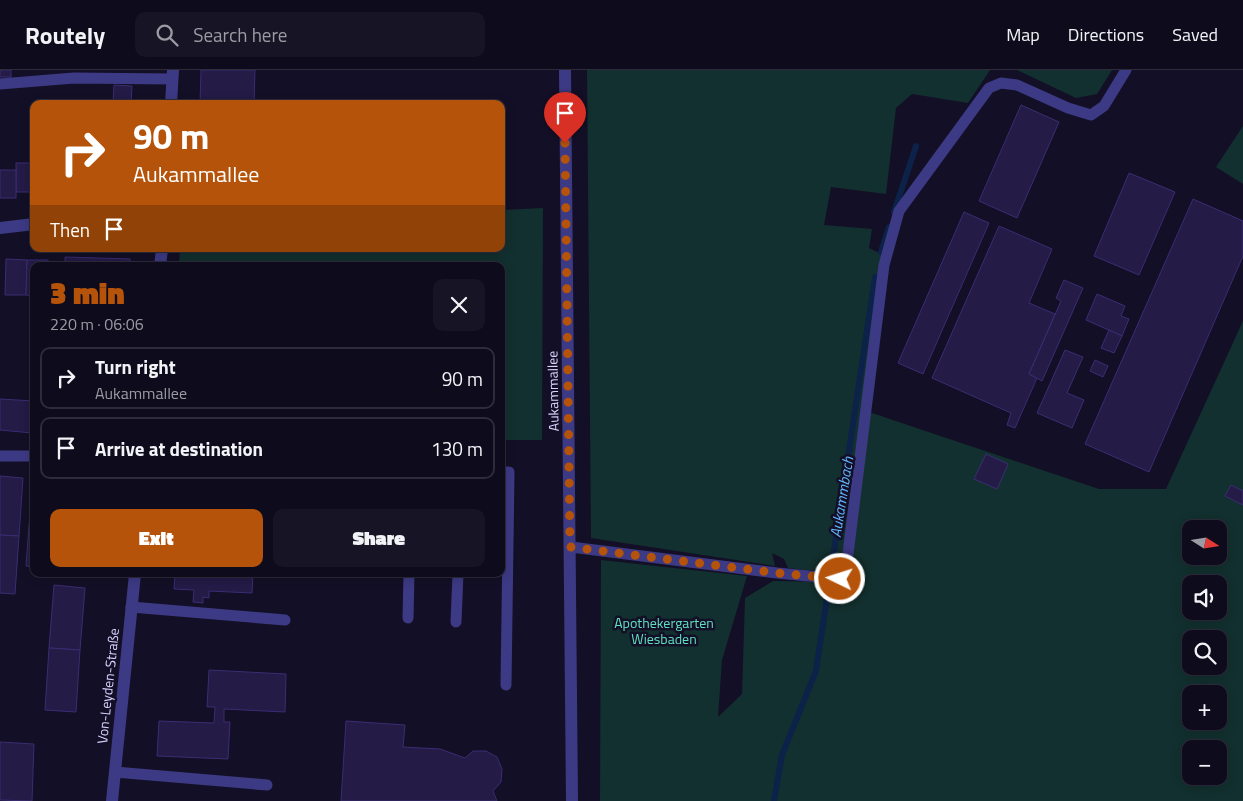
<!DOCTYPE html>
<html lang="en">
<head>
<meta charset="utf-8">
<style>
  :root { --surface:#0e0b1c; --page:#171425; --text:#f1f3f6; --muted:#9b9ba3; --line:#2e2b3b; --accent:#b45309 }
  body { margin:0; font-family:"Titillium Web",sans-serif; background:var(--page); color:var(--text); height:100vh; display:flex; flex-direction:column; font-size:19px; white-space:nowrap }
  * { box-sizing:border-box; margin:0 }
  p { font-size:16px; color:var(--muted) }
  .icon { flex:none; width:28px; height:28px; fill:none; stroke:currentColor; stroke-width:2; stroke-linecap:round; stroke-linejoin:round }
  .map { position:relative; flex:1; overflow:hidden }
  .sheet { position:absolute; left:30px; top:192px; width:475px; height:315px; display:flex; flex-direction:column; background:var(--surface); border-radius:10px; box-shadow:0 2px 12px #0003,0 0 0 1px var(--line) }
  .sheet>* { flex:none }
  .top-card { position:absolute; left:30px; top:30px; width:475px; height:152px; border-radius:10px; box-shadow:0 2px 12px #0003,0 0 0 1px var(--line); background:#b45309; color:#fff; overflow:hidden }
  .needle { width:32px; rotate:102deg }
  .controls { position:absolute; left:1182px; top:450px; display:grid; gap:10px }
  .controls a { display:grid; place-items:center; width:45px; height:45px; border-radius:10px; background:var(--surface); box-shadow:0 2px 12px #0003,0 0 0 1px var(--line); font-size:25px }
  .pin { position:absolute; display:grid; place-items:center; width:42px; height:42px; color:#fff; margin:-51px -21px; border-radius:50% 50% 50% 0; rotate:-45deg; box-shadow:0 0 5px #0007 }
  .pin .icon { rotate:45deg }
  .me { position:absolute; width:55px; margin:-28px; rotate:274deg; stroke-linejoin:round; filter:drop-shadow(0 0 4px #0008) }
  .turn { display:flex; align-items:center; gap:18px; height:105px; padding:0 20px; font-size:22px }
  .turn .icon { width:65px; height:65px; stroke-width:2.5 }
  .turn b { display:block; font-size:35px; line-height:42px }
  .then { display:flex; align-items:center; height:48px; padding:0 20px; background:#0003; gap:10px; font-size:19px }
  .round { display:grid; place-items:center; flex:none; width:52px; height:52px; border-radius:10px; background:var(--page) }
  .summary { display:flex; align-items:center; justify-content:space-between; height:85px; padding:0 20px }
  h1 { font-size:30px; font-weight:800; line-height:38px; color:var(--accent) }
  .button { display:flex; gap:10px; margin-top:auto; padding:10px 20px }
  .button a { flex:1; height:58px; border-radius:10px; background:var(--accent); color:#fff; font-size:20px; font-weight:800; line-height:58px; text-align:center }
  .button a+a { background:var(--page); color:var(--text) }
  ul { padding:0; list-style:none }
  li { display:flex; align-items:center; gap:15px; height:62px; margin:0 10px 8px; padding:0 10px; border:2px solid var(--line); border-radius:10px }
  li div { flex:1 }
  li b { display:block; font-size:19px }
  li em { font-style:normal }
  header { display:flex; align-items:center; gap:30px; box-sizing:border-box; height:70px; padding:0 25px; background:var(--surface); border-bottom:1px solid var(--line) }
  header strong { font-size:24px }
  nav { display:flex; gap:28px; margin-inline-start:auto; font-size:18px }
  .search { width:350px; height:45px; background:var(--page); display:flex; align-items:center; gap:12px; box-sizing:border-box; padding:0 18px; border-radius:10px; color:var(--muted); font-size:19px }
  .map>svg:first-child { display:block }
  .green { fill:#12302f; fill-rule:evenodd }
  .lines { fill:none; stroke-linecap:round; stroke-linejoin:round }
  .stream { stroke:#0c2248; stroke-width:6 }
  .building { fill:#241b47; stroke:#3b2d73 }
  .lane { stroke:#3d3a85; stroke-width:11 }
  .street { stroke:#3d3a85; stroke-width:12 }
  .route { stroke:#b45309; stroke-width:9; stroke-dasharray:0 16.2 }
  .labels { text-anchor:middle; stroke-width:5; stroke-linejoin:round; paint-order:stroke }
  .street-label { font-size:14px; fill:#d9d4ff; stroke:#130f26 }
  .park-label { font-size:14px; fill:#5fe0c0; stroke:#130f26 }
  .water-label { font-size:15px; font-style:italic; fill:#62b6ff; stroke:#130f26 }
</style>
</head>
<body>
<header>
<strong>Routely</strong>
<div class="search"><svg class="icon" aria-label="search" viewBox="0 0 24 24"><circle cx="10" cy="10" r="6"/><path d="M15 15l6 6"/></svg>Search here</div>
<nav><a>Map</a><a>Directions</a><a>Saved</a></nav>
</header>
<div class="map">
<svg width="1243" height="731" viewBox="0 0 1243 731">
  <rect width="100%" height="100%" fill="#130f26"/>
  <!-- green -->
  <g class="green">
    <path d="M587,0H990L968,33L912,24L896,38L886,124L831,117L824,155L872,159L869,178L885,186L863,340L1099,419H1166L1243,251V731H600L601,490L747,506L722,590L718,647L742,624L745,528L773,511L829,512L833,493L815,501L788,498L784,489L772,483L775,496L591,468ZM1191,459H1219V486H1191ZM1191,514H1219V541H1191ZM1191,569H1219V596H1191ZM1191,624H1219V651H1191ZM1191,679H1219V706H1191Z"/>
    <path d="M1017,0H1112L1097,24L1076,28Z"/>
    <path d="M1243,56V114L1216,97Z"/>
    <path d="M543,138L542,370H501V196H179L180,179H501V140Z"/>
  </g>
  <g class="lines">
    <!-- stream -->
    <g class="stream">
      <path d="M894,142L916,76"/>
      <path d="M881,182L889,157"/>
      <path d="M774,731L782,685L816,601L875,207"/>
    </g>
  </g>
  <!-- building -->
  <g class="building">
    <rect x="0" y="0" width="11" height="7"/>
    <path d="M201,0H255L254,34H200Z"/>
    <path d="M114,15L132,16L131,34H113Z"/>
    <path d="M1021,35L1059,52L1017,148L979,131Z"/>
    <rect x="16" y="93" width="18" height="29"/>
    <rect x="0" y="100" width="16" height="28"/>
    <path d="M1129,103L1175,122L1139,205L1094,186Z"/>
    <path d="M1193,129L1243,151V186L1149,402L1085,374Z"/>
    <path d="M964,142L989,153L923,304L898,293Z"/>
    <path d="M999,156L1052,179L1029,233L1055,244L1029,304L1037,308L1015,358L1007,355L1011,343L932,308Z"/>
    <path d="M65,187L130,189V196H65Z"/>
    <path d="M6,189L27,190L26,225H5Z"/>
    <path d="M27,190H48V196H34V226L26,225Z"/>
    <path d="M1064,210L1083,218L1042,311L1029,304L1061,231L1056,228Z"/>
    <path d="M1097,224L1125,236L1121,246L1129,249L1122,266L1086,250Z"/>
    <path d="M1109,260L1122,266L1114,283L1101,278Z"/>
    <path d="M1065,280L1083,287L1067,323L1084,330L1072,358L1037,343Z"/>
    <path d="M1095,290L1108,296L1103,307L1090,301Z"/>
    <path d="M0,329L34,331L32,363L0,360Z"/>
    <path d="M986,384L1008,394L997,419L974,409Z"/>
    <path d="M0,406L23,408L19,466L0,465Z"/>
    <path d="M32,415H34V497L26,496Z"/>
    <path d="M1231,415L1243,421V435L1225,426Z"/>
    <path d="M0,465L19,466L15,524L0,523Z"/>
    <path d="M175,504H253L252,523L209,521V528L203,527V533L193,532L194,520L174,519Z"/>
    <path d="M54,515L85,518L80,580L49,578Z"/>
    <path d="M49,578L80,580L76,642L45,640Z"/>
    <path d="M209,600L286,604L285,642L224,639V652H230L228,689L157,686L159,651L214,653L215,637H207Z"/>
    <path d="M346,651L405,655L403,677L440,679L465,688L473,681H486L497,687L502,699L501,712L493,721L497,731H341Z"/>
    <path d="M0,672L34,674L32,731L0,730Z"/>
  </g>
  <g class="lines">
    <!-- lane -->
    <g class="lane">
      <path d="M0,14L74,8L172,9"/>
      <path d="M0,386H34"/>
      <path d="M501,402H509L506,615"/>
      <path d="M571,477L777,503L840,509L847,492L884,195L899,141L989,18L1001,13L1017,15L1068,38L1091,45L1104,36L1126,0"/>
      <path d="M131,537L285,550"/>
      <path d="M408,548L409,504"/>
      <path d="M456,552L458,504"/>
      <path d="M115,702L267,715"/>
    </g>
    <!-- street -->
    <g class="street">
      <path d="M565,0L572,731"/>
      <path d="M171,34L173,0"/>
      <path d="M0,158L34,154"/>
      <path d="M160,196L162,179"/>
      <path d="M112,731L135,504"/>
    </g>
  </g>
  <g class="lines">
    <!-- route -->
    <path class="route" d="M565,73L570,477L777,503L840,509"/>
  </g>
  <g class="labels">
    <!-- street labels -->
    <g class="street-label">
      <text transform="translate(553 321) rotate(-91)" y="5">Aukammallee</text>
      <text transform="translate(108 616) rotate(-84)" y="5">Von-Leyden-Straße</text>
    </g>
    <!-- park labels -->
    <g class="park-label">
      <text x="664" y="558">Apothekergarten<tspan x="664" dy="16">Wiesbaden</tspan></text>
    </g>
    <!-- water labels -->
    <g class="water-label">
      <text transform="translate(842 427) rotate(-81)" y="5">Aukammbach</text>
    </g>
  </g>
</svg>
<div class="controls">
<a><svg class="needle" viewBox="-14 -14 28 28"><path d="M0-13l5 13h-10z" fill="#e53935"/><path d="M0 13l5-13h-10z" fill="#9b9ba3"/></svg></a>
<a><svg class="icon" aria-label="sound" viewBox="0 0 24 24"><path d="M4 9h4l5-4v14l-5-4H4zM17 9q2 3 0 6"/></svg></a>
<a><svg class="icon" aria-label="search" viewBox="0 0 24 24"><circle cx="10" cy="10" r="6"/><path d="M15 15l6 6"/></svg></a>
<a>+</a>
<a>−</a>
</div>
<div class="pin" style="left:565px;top:73px;background:#d93025"><svg class="icon" aria-label="arrive" viewBox="0 0 24 24"><path d="M6 21V4h12l-3 4 3 4H6"/></svg></div>
<svg class="me" style="left:840px;top:509px" viewBox="-20 -20 40 40"><circle r="17" fill="#b45309" stroke="#fff" stroke-width="3"/><path d="M0-11L8 9 0 5-8 9z" fill="#fff"/></svg>
<div class="top-card">
<div class="turn"><svg class="icon" aria-label="right" viewBox="0 0 24 24"><path d="M7 20v-9h11M14 6l5 5-5 5"/></svg><div><b>90 m</b>Aukammallee</div></div>
<div class="then">Then<svg class="icon" aria-label="arrive" viewBox="0 0 24 24"><path d="M6 21V4h12l-3 4 3 4H6"/></svg></div>
</div>
<section class="sheet">
<div class="summary"><div><h1>3 min</h1><p>220 m · 06:06</p></div><a class="round"><svg class="icon" aria-label="close" viewBox="0 0 24 24"><path d="M6 6l12 12M18 6L6 18"/></svg></a></div>
<ul>
<li><svg class="icon" aria-label="right" viewBox="0 0 24 24"><path d="M7 20v-9h11M14 6l5 5-5 5"/></svg><div><b>Turn right</b><p>Aukammallee</p></div><em>90 m</em></li>
<li><svg class="icon" aria-label="arrive" viewBox="0 0 24 24"><path d="M6 21V4h12l-3 4 3 4H6"/></svg><div><b>Arrive at destination</b></div><em>130 m</em></li>
</ul>
<div class="button"><a>Exit</a><a>Share</a></div>
</section>
</div>
</body>
</html>
